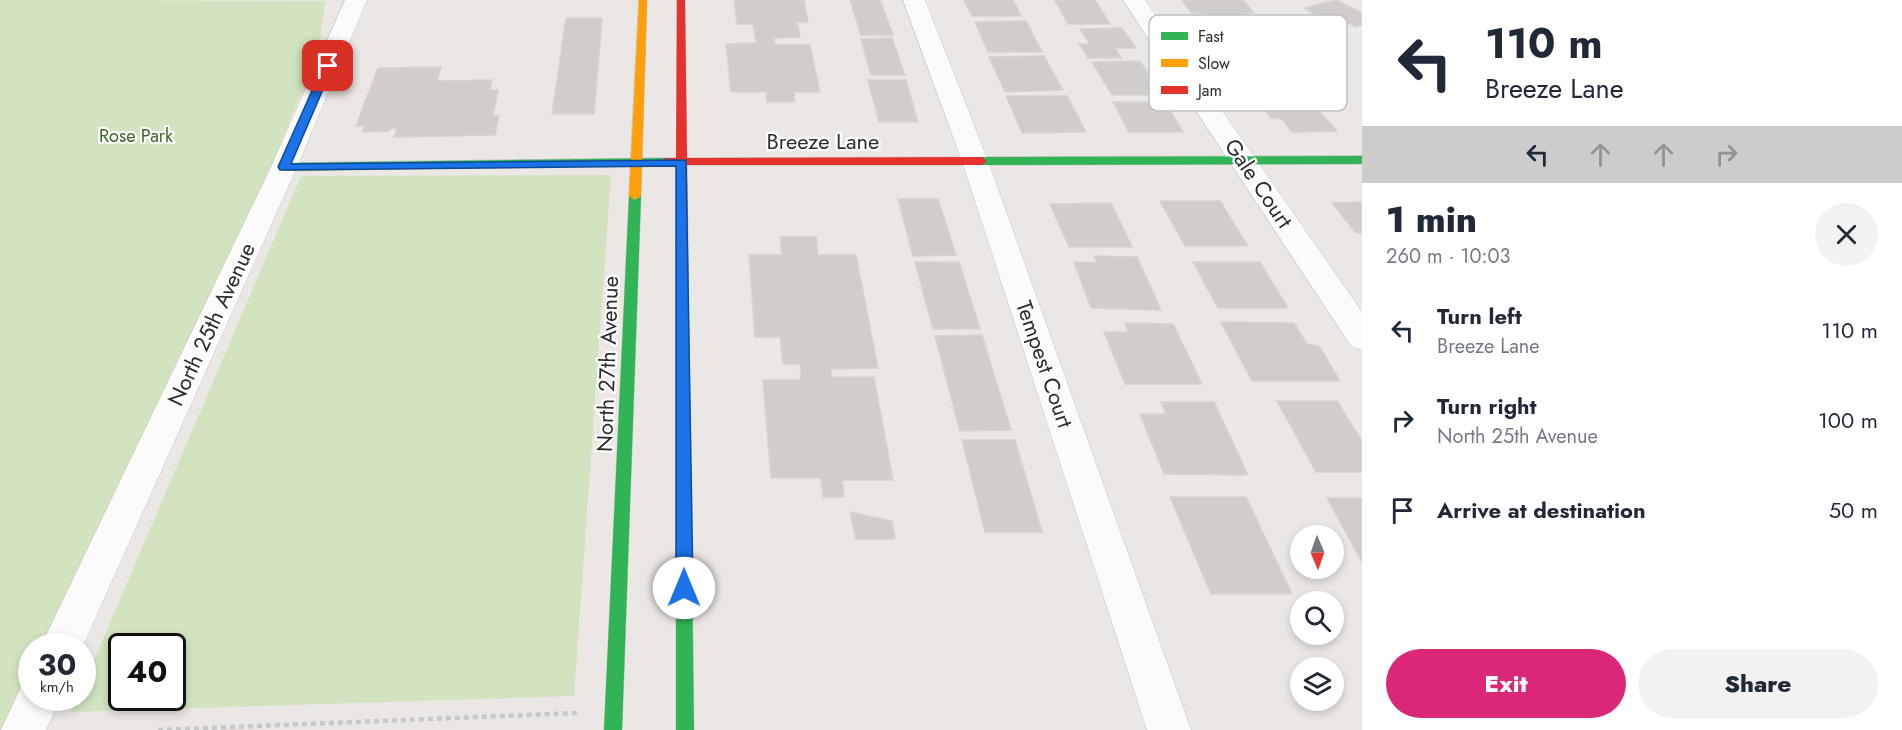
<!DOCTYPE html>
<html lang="en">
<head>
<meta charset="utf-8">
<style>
  :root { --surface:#fff; --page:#f2f2f3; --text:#1f2937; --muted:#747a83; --accent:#db2777 }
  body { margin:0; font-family:Jost,sans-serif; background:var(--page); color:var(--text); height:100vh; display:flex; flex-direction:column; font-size:22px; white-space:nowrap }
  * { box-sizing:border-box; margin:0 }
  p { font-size:20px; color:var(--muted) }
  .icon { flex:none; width:33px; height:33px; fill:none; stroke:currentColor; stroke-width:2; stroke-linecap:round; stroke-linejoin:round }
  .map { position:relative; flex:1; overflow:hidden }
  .sheet { display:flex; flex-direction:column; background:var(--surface); width:540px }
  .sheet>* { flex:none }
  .banner { background:#fff; color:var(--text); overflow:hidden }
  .needle { width:39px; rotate:178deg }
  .tools { position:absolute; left:1290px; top:525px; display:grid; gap:12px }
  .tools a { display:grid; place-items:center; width:54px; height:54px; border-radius:50%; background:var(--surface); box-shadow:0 3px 9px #0003; font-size:30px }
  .speed { position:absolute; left:18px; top:633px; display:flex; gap:12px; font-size:30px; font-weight:700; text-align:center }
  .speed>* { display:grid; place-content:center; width:78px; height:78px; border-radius:50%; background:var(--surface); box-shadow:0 3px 9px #0003; line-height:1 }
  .speed small { font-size:15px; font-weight:400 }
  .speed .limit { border:3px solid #111; border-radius:9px; background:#fff; color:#111 }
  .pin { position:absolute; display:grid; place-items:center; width:51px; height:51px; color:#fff; margin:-26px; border-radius:12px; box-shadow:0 3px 9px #0006 }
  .me { position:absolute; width:66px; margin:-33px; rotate:0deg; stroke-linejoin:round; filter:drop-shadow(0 0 4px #0008) }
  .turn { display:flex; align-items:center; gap:21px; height:126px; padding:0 24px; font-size:27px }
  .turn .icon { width:78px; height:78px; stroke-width:2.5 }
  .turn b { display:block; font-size:42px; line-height:51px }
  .lanes { display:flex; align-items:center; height:57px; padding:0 24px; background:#0003; justify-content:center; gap:30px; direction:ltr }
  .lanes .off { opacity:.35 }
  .round { display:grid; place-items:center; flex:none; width:63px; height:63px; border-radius:32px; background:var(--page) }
  .headline { display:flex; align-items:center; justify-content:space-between; height:102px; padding:0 24px }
  h1 { font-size:36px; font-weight:800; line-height:45px }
  .primary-button { display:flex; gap:12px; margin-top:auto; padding:12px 24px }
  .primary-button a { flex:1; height:69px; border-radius:36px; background:var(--accent); color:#fff; font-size:24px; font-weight:800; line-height:69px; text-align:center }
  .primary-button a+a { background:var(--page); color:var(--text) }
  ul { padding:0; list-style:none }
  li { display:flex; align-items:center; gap:18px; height:90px; padding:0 24px }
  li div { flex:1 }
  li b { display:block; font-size:22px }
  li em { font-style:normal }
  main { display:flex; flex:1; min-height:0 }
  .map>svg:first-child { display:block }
  .green { fill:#d1e4bf; fill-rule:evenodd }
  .building { fill:#d0cdcb; stroke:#d6d3d0; stroke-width:1.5 }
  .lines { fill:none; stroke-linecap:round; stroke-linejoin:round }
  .street-casing { stroke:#c5c4c3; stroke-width:1 }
  .fast-casing { stroke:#c5c4c3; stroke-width:1 }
  .slow-casing { stroke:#c5c4c3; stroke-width:1 }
  .jam-casing { stroke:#c5c4c3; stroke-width:1 }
  .path { stroke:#c8c8c8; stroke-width:4.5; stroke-dasharray:5 4; stroke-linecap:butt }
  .street { fill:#fcfbfb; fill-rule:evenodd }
  .fast { fill:#30b455; fill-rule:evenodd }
  .slow { fill:#ff9f0a; fill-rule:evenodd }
  .jam { fill:#e5322d; fill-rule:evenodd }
  .route { fill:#1a73e8; stroke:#114b97; stroke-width:1.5 }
  .labels { text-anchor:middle; stroke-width:4.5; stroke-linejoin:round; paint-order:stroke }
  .far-park-label { font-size:18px; fill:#35681f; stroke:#fff }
  .street-label { font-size:22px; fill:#2d2d2d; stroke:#fff }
  .key { fill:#fff; stroke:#c0c0c0; stroke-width:1.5 }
  .key-label { font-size:16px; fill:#2d2d2d }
</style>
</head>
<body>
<main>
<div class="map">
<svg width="1362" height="730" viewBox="0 0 1362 730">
  <rect width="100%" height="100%" fill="#ebe7e4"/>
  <!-- green -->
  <g class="green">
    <path d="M0,0L325,1L319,48L272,165L44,646H32L31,673L5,730H0Z"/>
    <path d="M611,175L574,696L71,712L78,698H82L83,686L301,176ZM122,646H172V698H122Z"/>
  </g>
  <!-- building -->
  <g class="building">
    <path d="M734,0H804L808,22H797L800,37L774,38L775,45H810L820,92H794L795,102H767L766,92H731L726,44L756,43L753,24H737Z"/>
    <path d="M850,0H880L893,35H861Z"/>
    <path d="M964,0H1013L1021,16H972Z"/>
    <path d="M1055,0H1095L1110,24H1068Z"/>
    <path d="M1182,0H1243L1254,13H1245L1254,24H1210L1202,13H1191Z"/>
    <path d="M1336,0L1362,13V25L1356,27L1348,23L1333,26L1304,8Z"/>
    <path d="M566,18H602L594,114H552Z"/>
    <path d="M1026,21L1042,52H988L975,22Z"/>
    <path d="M1122,28L1136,48H1115L1121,58H1088L1079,44H1090L1080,29Z"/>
    <path d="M892,38L905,75H871L861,39Z"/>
    <path d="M1044,56L1063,90L1005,92L989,57Z"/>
    <path d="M1140,61L1162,95H1112L1092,62Z"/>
    <path d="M441,67L437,81L492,80L490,90H498L493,116H499L495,135L394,137L397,128L390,129L389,131L362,132L364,126H356L378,68Z"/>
    <path d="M868,80H906L918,122H879Z"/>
    <path d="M1006,96H1067L1086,132L1022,133Z"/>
    <path d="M1113,102H1165L1183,132H1129Z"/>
    <path d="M1311,102L1337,131L1292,132L1282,119L1271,118L1259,103Z"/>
    <path d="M898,199H938L956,255L913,256Z"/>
    <path d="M1160,201H1220L1248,246H1185Z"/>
    <path d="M1362,202V233H1356L1332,203Z"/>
    <path d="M1111,203L1132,247H1069L1050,204Z"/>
    <path d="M780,237H816L818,255H856L878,368L831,369L832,377H874L893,480H842L844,497H823L821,478H771L763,380H801L800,364H783L780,337H755L749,255H782Z"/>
    <path d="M1094,256L1137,257L1161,310L1091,308L1074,262L1097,263Z"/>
    <path d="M915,262H959L980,329H933Z"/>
    <path d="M1193,262H1260L1288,308H1218Z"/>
    <path d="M1221,322L1294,323L1307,344L1319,346L1340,381H1252Z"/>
    <path d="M1125,323L1173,324L1202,384H1125L1104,332H1128Z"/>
    <path d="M982,335L1011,430L960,431L935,336Z"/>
    <path d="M1277,401H1337L1362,441V472H1316Z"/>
    <path d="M1161,402H1214L1248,475L1164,474L1140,414H1166Z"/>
    <path d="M962,440H1015L1042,532H985Z"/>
    <path d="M1170,497H1246L1292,594H1211Z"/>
    <path d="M1327,498H1362V562Z"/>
    <path d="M850,512L892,521L895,539H856Z"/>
  </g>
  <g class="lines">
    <!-- street casing -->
    <g class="street-casing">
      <g id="street">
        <path d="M345,0H367L297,167L82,648L41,646L271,167Z"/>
        <path d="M903,0H925L988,161L1191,730H1147L962,161Z"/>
        <path d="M1123,0H1145L1362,312V350L1351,346Z"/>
        <path d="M32,679V698H60L46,730H1L23,683Z"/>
      </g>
    </g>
    <!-- fast casing -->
    <g class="fast-casing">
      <g id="fast">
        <path d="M1362,156V164L982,165L977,161L982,157Z"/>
        <path d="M666,158L671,162L670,165L284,171L279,167L284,163Z"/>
        <path d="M635,192L641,196L622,730H604L629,196Z"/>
        <path d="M682,242L688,246L694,730H676V246Z"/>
      </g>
    </g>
    <!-- slow casing -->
    <g class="slow-casing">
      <path id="slow" d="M639,0H647L641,196L635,200L629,196Z"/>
    </g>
    <!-- jam casing -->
    <g class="jam-casing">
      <path id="jam" d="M677,0H685L687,158L982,157L987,161L982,165H687L688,246L686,249H678L676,246V166H666L661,162L666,158H676Z"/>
    </g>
    <!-- path -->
    <path class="path" d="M158,730L577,713"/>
    <!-- street -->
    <use href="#street" class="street"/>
    <!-- fast -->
    <use href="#fast" class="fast"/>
    <!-- slow -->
    <use href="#slow" class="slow"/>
    <!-- jam -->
    <use href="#jam" class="jam"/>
  </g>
  <!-- route -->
  <path class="route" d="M328,63L333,66L291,164L686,160L693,588L690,594L684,596L679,594L676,588V166L280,170L278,167L323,66Z"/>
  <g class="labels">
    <!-- far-park labels -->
    <g class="far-park-label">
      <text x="136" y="142">Rose Park</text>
    </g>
    <!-- street labels -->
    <g class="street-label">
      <text x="823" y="149">Breeze Lane</text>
      <text transform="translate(1259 183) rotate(56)" y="8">Gale Court</text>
      <text transform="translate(211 324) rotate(-65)" y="8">North 25th Avenue</text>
      <text transform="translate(607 364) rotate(-88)" y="8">North 27th Avenue</text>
      <text transform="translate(1045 364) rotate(71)" y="8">Tempest Court</text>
    </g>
  </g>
  <!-- legend -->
  <rect x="1149" y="15" width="198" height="96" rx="9" class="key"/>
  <rect x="1161" y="32" width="27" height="8" fill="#30b455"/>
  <rect x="1161" y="59" width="27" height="8" fill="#ff9f0a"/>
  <rect x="1161" y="86" width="27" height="8" fill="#e5322d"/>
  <g class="key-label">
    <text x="1198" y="42">Fast</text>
    <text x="1198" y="69">Slow</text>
    <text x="1198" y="96">Jam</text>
  </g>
</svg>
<div class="tools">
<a><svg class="needle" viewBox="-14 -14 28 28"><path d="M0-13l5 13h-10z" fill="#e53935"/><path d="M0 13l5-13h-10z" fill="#747a83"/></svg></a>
<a><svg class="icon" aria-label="search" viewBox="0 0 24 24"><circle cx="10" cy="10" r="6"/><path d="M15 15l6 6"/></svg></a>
<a><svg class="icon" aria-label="layers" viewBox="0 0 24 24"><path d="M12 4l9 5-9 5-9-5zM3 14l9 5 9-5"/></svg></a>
</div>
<div class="speed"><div>30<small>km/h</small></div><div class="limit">40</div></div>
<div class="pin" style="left:328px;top:66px;background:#d93025"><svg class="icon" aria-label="arrive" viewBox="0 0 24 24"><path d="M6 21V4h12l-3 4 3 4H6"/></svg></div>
<svg class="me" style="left:684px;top:588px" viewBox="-20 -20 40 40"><circle r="19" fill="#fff"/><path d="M0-13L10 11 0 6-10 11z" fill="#1a73e8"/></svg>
</div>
<section class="sheet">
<div class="banner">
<div class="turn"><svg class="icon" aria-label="left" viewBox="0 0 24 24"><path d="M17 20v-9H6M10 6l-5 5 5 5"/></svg><div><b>110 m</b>Breeze Lane</div></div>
<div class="lanes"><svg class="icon" aria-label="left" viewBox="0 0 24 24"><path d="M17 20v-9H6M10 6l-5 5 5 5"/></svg><svg class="icon off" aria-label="ahead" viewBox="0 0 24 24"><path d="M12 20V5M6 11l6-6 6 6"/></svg><svg class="icon off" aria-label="ahead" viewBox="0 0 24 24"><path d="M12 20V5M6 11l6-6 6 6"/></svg><svg class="icon off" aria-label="right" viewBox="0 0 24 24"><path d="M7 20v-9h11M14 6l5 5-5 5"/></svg></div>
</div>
<div class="headline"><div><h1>1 min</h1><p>260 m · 10:03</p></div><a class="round"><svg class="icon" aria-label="close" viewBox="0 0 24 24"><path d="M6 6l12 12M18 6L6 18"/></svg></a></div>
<ul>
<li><svg class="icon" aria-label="left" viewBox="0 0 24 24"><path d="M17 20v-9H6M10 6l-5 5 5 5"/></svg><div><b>Turn left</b><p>Breeze Lane</p></div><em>110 m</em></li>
<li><svg class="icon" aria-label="right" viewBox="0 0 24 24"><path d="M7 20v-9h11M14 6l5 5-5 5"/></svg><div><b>Turn right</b><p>North 25th Avenue</p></div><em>100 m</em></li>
<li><svg class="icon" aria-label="arrive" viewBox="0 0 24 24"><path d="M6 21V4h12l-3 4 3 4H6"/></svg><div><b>Arrive at destination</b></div><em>50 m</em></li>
</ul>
<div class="primary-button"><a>Exit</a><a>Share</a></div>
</section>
</main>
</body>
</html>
